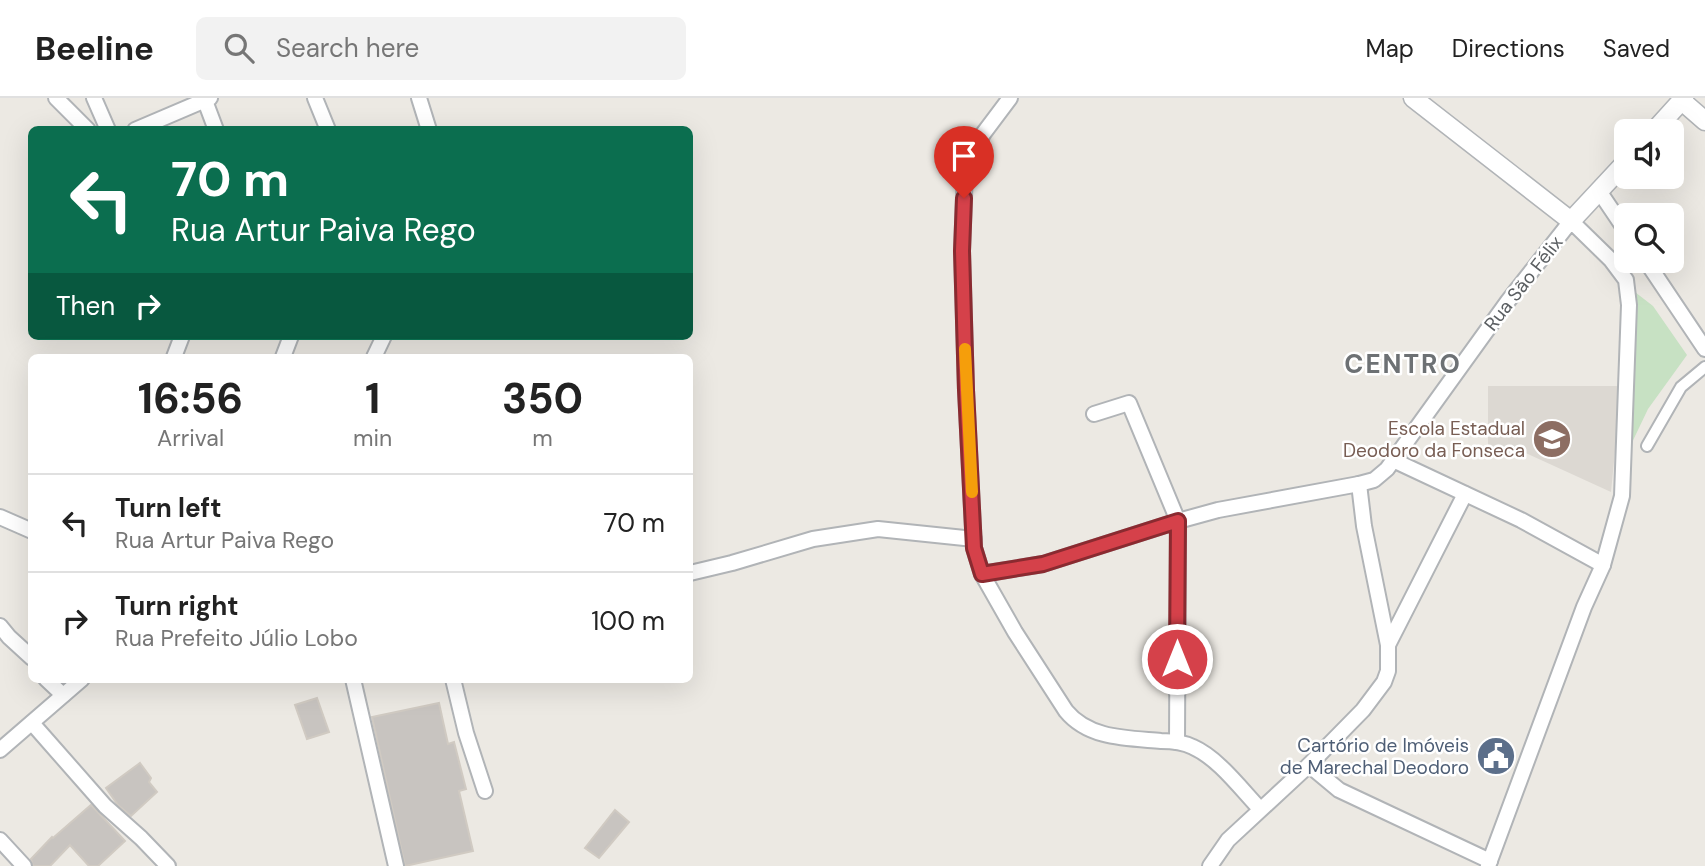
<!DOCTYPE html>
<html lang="en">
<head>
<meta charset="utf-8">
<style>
  :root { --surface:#fff; --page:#f2f2f2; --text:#222; --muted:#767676; --line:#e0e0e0 }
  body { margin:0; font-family:"DM Sans",sans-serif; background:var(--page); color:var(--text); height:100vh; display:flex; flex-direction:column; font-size:26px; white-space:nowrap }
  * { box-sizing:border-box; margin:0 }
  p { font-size:23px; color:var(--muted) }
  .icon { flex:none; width:38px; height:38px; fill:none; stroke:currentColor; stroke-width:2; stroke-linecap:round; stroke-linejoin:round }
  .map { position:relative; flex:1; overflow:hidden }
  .panel { position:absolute; left:28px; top:256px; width:665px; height:329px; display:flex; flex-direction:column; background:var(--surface); border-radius:10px; box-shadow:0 7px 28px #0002 }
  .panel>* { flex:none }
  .guide { position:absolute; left:28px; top:28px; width:665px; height:214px; border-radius:10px; box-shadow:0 7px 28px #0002; background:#0b6e4f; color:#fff; overflow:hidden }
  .controls { position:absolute; left:1614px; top:21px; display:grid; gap:14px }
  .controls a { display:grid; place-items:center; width:70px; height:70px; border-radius:10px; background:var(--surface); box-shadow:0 7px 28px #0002; font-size:35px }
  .pin { position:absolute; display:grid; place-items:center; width:60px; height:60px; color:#fff; margin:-72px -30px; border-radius:50% 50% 50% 0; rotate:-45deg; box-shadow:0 0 7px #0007 }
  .pin .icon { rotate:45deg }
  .me { position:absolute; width:77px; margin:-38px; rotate:0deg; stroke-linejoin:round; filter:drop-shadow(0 0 5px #0008) }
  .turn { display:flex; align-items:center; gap:24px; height:147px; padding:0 28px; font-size:32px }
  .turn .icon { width:91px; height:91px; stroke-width:2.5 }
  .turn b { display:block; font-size:49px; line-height:60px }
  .then { display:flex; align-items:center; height:66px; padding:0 28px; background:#0003; gap:14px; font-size:26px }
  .eta { display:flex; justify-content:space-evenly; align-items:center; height:119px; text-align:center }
  .eta b { font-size:42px; font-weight:700; line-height:49px }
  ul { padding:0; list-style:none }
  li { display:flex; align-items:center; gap:21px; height:98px; padding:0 28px; border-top:2px solid var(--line) }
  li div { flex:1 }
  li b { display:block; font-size:26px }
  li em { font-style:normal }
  header { display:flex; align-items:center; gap:42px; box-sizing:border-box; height:98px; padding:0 35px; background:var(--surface); border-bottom:2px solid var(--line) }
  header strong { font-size:33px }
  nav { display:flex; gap:38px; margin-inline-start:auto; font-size:24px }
  .search { width:490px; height:63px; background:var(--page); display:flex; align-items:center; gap:18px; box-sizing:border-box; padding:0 24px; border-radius:10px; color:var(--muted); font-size:26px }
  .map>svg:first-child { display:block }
  .education { fill:#dcd8d2 }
  .green { fill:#c7e1c3 }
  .building { fill:#c8c4c0; stroke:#d0cac2; stroke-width:2 }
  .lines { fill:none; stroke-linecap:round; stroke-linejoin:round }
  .pedestrian-casing { stroke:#b1b4b7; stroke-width:14 }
  .minor-casing { stroke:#b1b4b7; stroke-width:18 }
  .tertiary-casing { stroke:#b1b4b7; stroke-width:21 }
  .pedestrian { stroke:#fff; stroke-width:10 }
  .minor { stroke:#fff; stroke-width:14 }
  .tertiary { stroke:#fff; stroke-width:18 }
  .route-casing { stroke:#8a2a30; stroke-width:18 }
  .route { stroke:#d5414a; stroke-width:12 }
  .slow { stroke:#f59e0b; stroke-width:12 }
  .labels { text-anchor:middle; stroke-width:5; stroke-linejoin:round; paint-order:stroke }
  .street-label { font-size:19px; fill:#5b5f62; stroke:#fff }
  .education-label { font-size:19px; fill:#785e54; stroke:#fff; text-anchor:end }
  .service-label { font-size:19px; fill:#4e5e75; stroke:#fff; text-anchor:end }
  .district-label { font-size:26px; font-weight:bold; letter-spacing:2px; fill:#6d7174; stroke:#fff }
</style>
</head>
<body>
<header>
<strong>Beeline</strong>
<div class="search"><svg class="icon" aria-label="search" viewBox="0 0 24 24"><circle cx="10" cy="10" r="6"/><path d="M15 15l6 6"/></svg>Search here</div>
<nav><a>Map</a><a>Directions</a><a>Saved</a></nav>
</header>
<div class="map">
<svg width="1705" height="768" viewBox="0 0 1705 768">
  <rect width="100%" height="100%" fill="#ece9e3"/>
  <!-- education -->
  <path class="education" d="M1488,288H1619L1617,333L1611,394L1515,350H1488Z"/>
  <!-- green -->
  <path class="green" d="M1622,184L1653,208L1687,257L1648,311L1627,355Z"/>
  <!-- building -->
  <g class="building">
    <path d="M317,600L329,634L307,641L295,607Z"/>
    <path d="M439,605L448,646L454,644L466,691L459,693L473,753L405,768L372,619Z"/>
    <path d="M140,665L151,680L149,684L157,694L131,718L118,707L106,690Z"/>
    <path d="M91,707L125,743L98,768H89L70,747L50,768H33L31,761L52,739L53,740Z"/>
    <path d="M615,712L629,724L599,760L585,750Z"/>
  </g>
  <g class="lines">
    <!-- pedestrian casing -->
    <g class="pedestrian-casing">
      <path id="pedestrian" d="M1647,348L1681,289L1705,269"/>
    </g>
    <!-- minor casing -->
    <g class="minor-casing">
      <g id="minor">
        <path d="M56,0L88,32"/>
        <path d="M94,0L108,32"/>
        <path d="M204,0L216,32"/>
        <path d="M315,0L328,32"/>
        <path d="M419,0L429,32"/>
        <path d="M1010,0L983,36L965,73L962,153L966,292L974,450L982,476L1015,534L1066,613C1089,641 1127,640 1161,643C1172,643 1183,644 1193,649C1218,660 1241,691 1260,711"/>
        <path d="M135,32L210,0"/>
        <path d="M1599,93L1626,133"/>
        <path d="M1646,163L1705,251"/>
        <path d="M174,259L182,238"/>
        <path d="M283,259L291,238"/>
        <path d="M374,259L384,238"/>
        <path d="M1094,316L1129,305L1178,423L1177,644"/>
        <path d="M1393,362L1521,422L1603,467"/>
        <path d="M1359,386L1364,428L1388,547"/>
        <path d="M0,419L32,433"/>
        <path d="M690,475L732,465L813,441L878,431L974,441"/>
        <path d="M982,476L1043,466L1178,423L1218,412L1359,386L1374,382L1387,371L1508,203L1571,123L1611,162L1626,182L1629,207L1622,398L1603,467L1584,509L1488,768"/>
        <path d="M0,528L9,539L32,560"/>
        <path d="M46,581L63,597"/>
        <path d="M353,581L396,768"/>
        <path d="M453,581L466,635L485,693"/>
        <path d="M32,625L105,708L141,740L168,768"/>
        <path d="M0,652L82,581"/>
        <path d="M1309,667L1339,692L1490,763"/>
        <path d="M0,742L24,768"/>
        <path d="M1210,768L1228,742L1309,667L1363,612L1384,584L1388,573V547L1465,396"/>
      </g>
    </g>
    <!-- tertiary casing -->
    <g class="tertiary-casing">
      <g id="tertiary">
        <path d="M1413,0L1571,123L1626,64"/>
        <path d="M1682,3L1705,23"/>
        <path d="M1654,33L1684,0"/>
      </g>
    </g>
    <!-- pedestrian -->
    <use href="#pedestrian" class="pedestrian"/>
    <!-- minor -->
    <use href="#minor" class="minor"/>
    <!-- tertiary -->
    <use href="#tertiary" class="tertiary"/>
  </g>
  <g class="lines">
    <!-- route casing -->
    <g class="route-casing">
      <path id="route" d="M964,100L962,153L966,292L974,450L982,476L1043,466L1178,423L1177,561"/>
    </g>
    <!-- route -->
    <use href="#route" class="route"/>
    <!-- slow -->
    <path class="slow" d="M965,251L972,394"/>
  </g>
  <!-- icons -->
  <defs>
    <g id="school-disc" transform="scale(2.0125)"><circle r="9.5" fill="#8d6e63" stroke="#fff"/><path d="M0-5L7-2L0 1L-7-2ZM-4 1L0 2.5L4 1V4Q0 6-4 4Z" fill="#fff"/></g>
    <g id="civic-disc" transform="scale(2.0125)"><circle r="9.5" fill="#5c6f8a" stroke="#fff"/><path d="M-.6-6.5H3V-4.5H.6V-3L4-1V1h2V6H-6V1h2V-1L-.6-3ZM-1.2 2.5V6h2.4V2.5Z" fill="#fff"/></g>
  </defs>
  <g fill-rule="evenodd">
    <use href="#school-disc" x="1552" y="341"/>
    <use href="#civic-disc" x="1496" y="658"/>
  </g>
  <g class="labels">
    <!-- street labels -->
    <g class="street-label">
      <text transform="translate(1523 185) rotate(-52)" y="7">Rua São Félix</text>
    </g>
    <!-- education labels -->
    <g class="education-label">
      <text x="1525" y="337">Escola Estadual<tspan x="1525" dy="22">Deodoro da Fonseca</tspan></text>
    </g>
    <!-- service labels -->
    <g class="service-label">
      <text x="1469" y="654">Cartório de Imóveis<tspan x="1469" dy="22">de Marechal Deodoro</tspan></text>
    </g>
    <!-- district labels -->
    <g class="district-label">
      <text x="1403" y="275">CENTRO</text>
    </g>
  </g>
</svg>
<div class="controls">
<a><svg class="icon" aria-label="sound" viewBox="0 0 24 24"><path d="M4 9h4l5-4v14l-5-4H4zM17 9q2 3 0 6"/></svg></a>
<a><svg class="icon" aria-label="search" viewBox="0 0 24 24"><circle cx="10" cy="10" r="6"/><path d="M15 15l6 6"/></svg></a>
</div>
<div class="pin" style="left:964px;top:100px;background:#d93025"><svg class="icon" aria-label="arrive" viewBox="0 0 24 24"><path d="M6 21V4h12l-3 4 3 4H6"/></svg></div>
<svg class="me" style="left:1177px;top:561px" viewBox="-20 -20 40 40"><circle r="17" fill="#d5414a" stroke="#fff" stroke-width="3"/><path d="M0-11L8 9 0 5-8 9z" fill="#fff"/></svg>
<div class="guide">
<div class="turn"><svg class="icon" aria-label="left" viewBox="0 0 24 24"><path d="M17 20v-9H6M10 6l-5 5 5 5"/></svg><div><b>70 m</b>Rua Artur Paiva Rego</div></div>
<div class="then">Then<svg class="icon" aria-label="right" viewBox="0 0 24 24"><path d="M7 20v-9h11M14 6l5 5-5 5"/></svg></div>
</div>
<section class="panel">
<div class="eta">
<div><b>16:56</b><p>Arrival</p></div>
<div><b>1</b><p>min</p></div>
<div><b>350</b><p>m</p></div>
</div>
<ul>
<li><svg class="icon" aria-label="left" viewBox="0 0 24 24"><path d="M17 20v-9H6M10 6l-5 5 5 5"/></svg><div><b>Turn left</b><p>Rua Artur Paiva Rego</p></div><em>70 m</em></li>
<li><svg class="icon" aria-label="right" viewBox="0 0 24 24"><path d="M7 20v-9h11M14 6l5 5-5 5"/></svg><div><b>Turn right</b><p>Rua Prefeito Júlio Lobo</p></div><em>100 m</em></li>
</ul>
</section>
</div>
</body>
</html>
